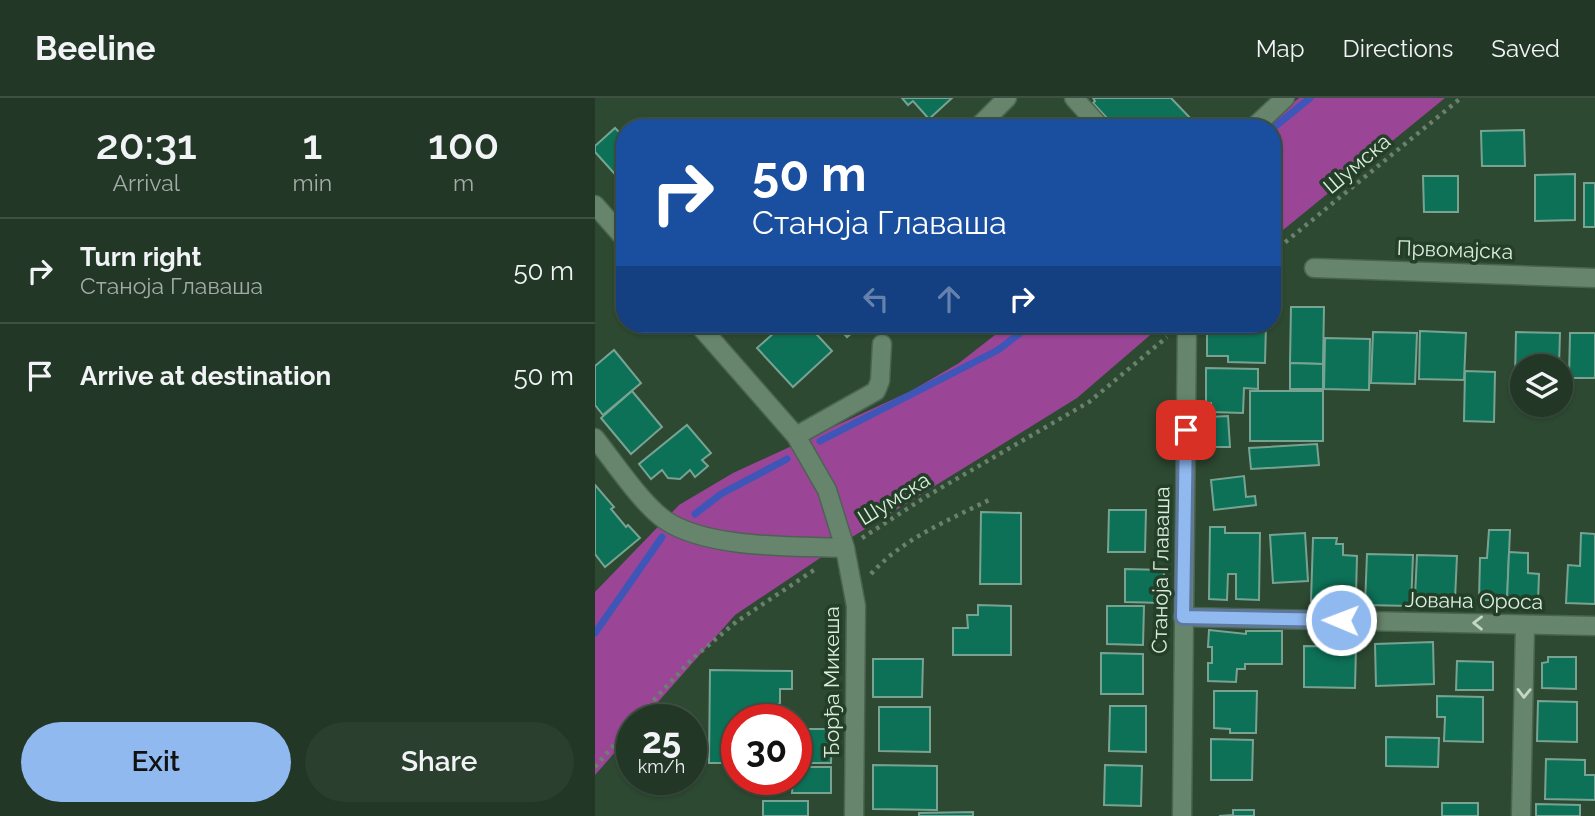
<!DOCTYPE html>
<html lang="en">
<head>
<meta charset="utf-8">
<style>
  :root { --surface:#223726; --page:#2a3f2e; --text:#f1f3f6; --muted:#a2aca7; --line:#3f5143; --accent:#90b9f0 }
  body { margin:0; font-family:Raleway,sans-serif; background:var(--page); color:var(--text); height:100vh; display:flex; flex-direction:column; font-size:26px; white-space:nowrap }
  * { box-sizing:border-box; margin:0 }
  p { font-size:23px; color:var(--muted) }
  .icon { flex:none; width:38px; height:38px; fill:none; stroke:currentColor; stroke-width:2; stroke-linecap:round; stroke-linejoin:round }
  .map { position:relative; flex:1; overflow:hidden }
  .sheet { display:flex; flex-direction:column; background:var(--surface); width:595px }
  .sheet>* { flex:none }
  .banner { position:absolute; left:21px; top:21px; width:665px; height:214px; border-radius:28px; box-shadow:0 2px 5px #0004,0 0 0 2px var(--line); background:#1a4fa0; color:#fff; overflow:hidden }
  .controls { position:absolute; left:915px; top:256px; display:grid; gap:14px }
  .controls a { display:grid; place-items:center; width:63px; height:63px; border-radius:50%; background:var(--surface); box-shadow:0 2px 5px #0004,0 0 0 2px var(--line); font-size:35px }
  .speed { position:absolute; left:21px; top:606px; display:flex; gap:14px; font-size:35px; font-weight:700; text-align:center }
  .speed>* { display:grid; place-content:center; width:91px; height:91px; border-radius:50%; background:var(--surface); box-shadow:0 2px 5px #0004,0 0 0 2px var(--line); line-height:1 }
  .speed small { font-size:18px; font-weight:400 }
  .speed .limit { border:10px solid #d22; background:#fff; color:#111 }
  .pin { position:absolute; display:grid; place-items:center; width:60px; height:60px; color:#fff; margin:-30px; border-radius:14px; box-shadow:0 4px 10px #0006 }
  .me { position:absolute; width:77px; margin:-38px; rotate:271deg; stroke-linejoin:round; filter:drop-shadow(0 0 5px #0008) }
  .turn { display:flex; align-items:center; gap:24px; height:147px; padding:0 21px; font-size:32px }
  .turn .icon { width:91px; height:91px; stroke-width:2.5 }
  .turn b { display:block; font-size:49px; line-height:60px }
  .lanes { display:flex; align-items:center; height:66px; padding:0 21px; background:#0003; justify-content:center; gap:35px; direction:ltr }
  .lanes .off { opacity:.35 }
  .eta { display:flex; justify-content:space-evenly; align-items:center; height:119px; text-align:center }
  .eta b { font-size:42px; font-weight:600; line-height:49px }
  .button { display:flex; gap:14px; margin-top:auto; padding:14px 21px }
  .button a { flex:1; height:80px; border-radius:42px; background:var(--accent); color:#111; font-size:28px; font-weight:600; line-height:80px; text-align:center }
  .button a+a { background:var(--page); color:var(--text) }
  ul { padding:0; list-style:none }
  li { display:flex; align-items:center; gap:21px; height:105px; padding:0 21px; border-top:2px solid var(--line) }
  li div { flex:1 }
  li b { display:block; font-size:26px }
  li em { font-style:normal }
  header { display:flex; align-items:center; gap:42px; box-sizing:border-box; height:98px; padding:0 35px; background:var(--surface); border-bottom:2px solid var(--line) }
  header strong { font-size:33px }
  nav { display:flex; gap:38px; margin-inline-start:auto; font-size:24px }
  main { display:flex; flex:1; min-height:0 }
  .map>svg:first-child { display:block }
  .green { fill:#9b4597 }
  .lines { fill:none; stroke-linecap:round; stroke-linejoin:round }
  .stream { stroke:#3d56b8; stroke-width:7 }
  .building { fill:#0c7157; stroke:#78a392; stroke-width:2 }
  .minor-casing { stroke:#4b6451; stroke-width:21 }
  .path { stroke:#69816d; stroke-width:4.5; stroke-dasharray:3.5 5; stroke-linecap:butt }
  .minor { stroke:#67856c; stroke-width:18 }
  .oneway { stroke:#c4d7c7 }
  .route-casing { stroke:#5e789c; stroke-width:18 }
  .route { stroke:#90b9f0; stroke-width:12 }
  .labels { text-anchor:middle; stroke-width:7; stroke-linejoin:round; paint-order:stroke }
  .street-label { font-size:21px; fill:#dbecde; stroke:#233f28 }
</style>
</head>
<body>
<header>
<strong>Beeline</strong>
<nav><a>Map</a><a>Directions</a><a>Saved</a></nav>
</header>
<main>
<section class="sheet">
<div class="eta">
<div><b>20:31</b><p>Arrival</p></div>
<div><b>1</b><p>min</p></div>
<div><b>100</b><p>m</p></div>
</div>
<ul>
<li><svg class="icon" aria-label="right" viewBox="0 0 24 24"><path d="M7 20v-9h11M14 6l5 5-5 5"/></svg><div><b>Turn right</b><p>Станоја Главаша</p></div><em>50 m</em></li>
<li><svg class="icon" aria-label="arrive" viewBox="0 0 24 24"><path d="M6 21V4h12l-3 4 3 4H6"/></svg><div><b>Arrive at destination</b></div><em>50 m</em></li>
</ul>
<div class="button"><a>Exit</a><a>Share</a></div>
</section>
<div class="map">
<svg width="1000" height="718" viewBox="0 0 1000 718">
  <rect width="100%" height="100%" fill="#2d4932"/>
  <!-- green -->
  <g class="green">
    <path d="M704,0H850L677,141V30H667Z"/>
    <path d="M414,226H568L482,300L249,444L140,517L48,621H37V635L0,677V494L84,407L138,375L316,293L364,265Z"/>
  </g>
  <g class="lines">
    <!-- stream -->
    <g class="stream">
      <path d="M677,31L715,0"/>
      <path d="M225,343L403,252L437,226"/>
      <path d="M100,416L126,396L192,361"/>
      <path d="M0,535L67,439"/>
    </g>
  </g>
  <!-- building -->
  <g class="building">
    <path d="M307,0H357L334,21L318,3L313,7Z"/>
    <path d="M498,0H576L598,23L590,30H521L498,5L500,3Z"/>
    <path d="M20,30L30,40V81L27,84L0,54V48Z"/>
    <path d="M929,32L930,68H887L886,33Z"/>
    <path d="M980,76V122L940,123V77Z"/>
    <path d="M828,78H863V114H829Z"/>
    <rect x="989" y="85" width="11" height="44"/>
    <path d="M696,209H729L728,266L695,265Z"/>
    <path d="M189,226H212L237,253L198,289L162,250Z"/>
    <path d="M240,226H267L252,239Z"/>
    <path d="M612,226H671L670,265L633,264V258H612Z"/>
    <path d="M825,233L871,235L869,282L824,281Z"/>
    <path d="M778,234L822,235L820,286L776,285Z"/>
    <path d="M921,234L965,235L964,268H928V280H920Z"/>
    <path d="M975,235H1000V280H974Z"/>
    <path d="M730,240L775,241L774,292L729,291Z"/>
    <path d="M19,252L46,285L8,317L0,307V268Z"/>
    <path d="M695,265L728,266V291H695Z"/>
    <path d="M611,270L663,271V291L649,290L648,315L616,314V305H611Z"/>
    <path d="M870,273L900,274L899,324L869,323Z"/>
    <path d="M37,293L67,329L36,356L6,320Z"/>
    <rect x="655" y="293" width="73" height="50"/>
    <path d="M633,318L635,349H615L613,319Z"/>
    <path d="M92,327L116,355L107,362L113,368L100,379L95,372L85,381L73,380L67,372L56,381L44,366Z"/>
    <path d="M722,346L724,367L656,371L654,350Z"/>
    <path d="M649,378L651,399L660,398L661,407L619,412L616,382Z"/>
    <path d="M0,387L19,409L16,411L31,429L33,427L45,440L10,469L0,456Z"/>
    <path d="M514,412H551L550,454H513Z"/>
    <path d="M386,414L426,415V486H385Z"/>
    <path d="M615,429H630V435H665L664,502L641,501V476H633L632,502L614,501Z"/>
    <path d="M894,432H915L912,502H884L885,460H892Z"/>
    <path d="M710,435L713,483L678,485L675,437Z"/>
    <path d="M986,435L1000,436V506L971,505L973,467L985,468Z"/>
    <path d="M718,440H742L741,446H748V457L762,458L761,497L732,496V504L716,503Z"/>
    <path d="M914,454L933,455V475L944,476L943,504L912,502Z"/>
    <path d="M772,456L818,457L816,508L770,507Z"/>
    <path d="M822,457L862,458L860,501L820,499Z"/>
    <path d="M530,471L569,472L568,505L530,504Z"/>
    <path d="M383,507L416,508V557H358V530H373L372,517H383Z"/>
    <path d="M512,508H549L548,547L512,546Z"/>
    <path d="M614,532L651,536V533H687V566H650V571H642L641,584L613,583V565H617V549H613Z"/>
    <path d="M838,544L839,586L781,588L780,546Z"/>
    <path d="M709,548L761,549L760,590L709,589Z"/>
    <path d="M506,555L548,556V596H506Z"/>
    <path d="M953,559H981V591L947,590V565L953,564Z"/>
    <path d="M278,561H328L327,599H278Z"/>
    <path d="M862,563L898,564V592H861Z"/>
    <path d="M115,572L197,573V591H185V605L173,614H149V621H142V665H114Z"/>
    <path d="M619,593H662L661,635H635V631L619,630Z"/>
    <path d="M842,598L888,599V644L849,643L850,619H842Z"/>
    <path d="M943,603L982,604V644L942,643Z"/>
    <path d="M515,608H551V654L514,653Z"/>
    <path d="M284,609H335V654L284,653Z"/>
    <path d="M201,631H237L236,665H201Z"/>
    <path d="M791,639L844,640L843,669L791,668Z"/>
    <path d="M616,641L658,642L657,682H616Z"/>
    <path d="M951,661L990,662V677H1000V702L950,701Z"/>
    <path d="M278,667L342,668V712L278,711Z"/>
    <path d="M510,667L547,668L546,708L509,707Z"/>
    <path d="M201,669H236V695H197L198,681H201Z"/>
    <rect x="168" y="703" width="45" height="15"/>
    <rect x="847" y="705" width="36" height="13"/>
    <path d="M941,706L985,707V718H941Z"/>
    <path d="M638,712H659V718H624L638,717Z"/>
    <path d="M378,714V718H324V715Z"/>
  </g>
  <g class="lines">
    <!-- minor casing -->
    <g class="minor-casing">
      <g id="minor">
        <path d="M479,0L506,30"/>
        <path d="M382,30L412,0"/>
        <path d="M658,30L690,0"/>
        <path d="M0,107L30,141"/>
        <path d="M719,170L1000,180"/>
        <path d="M103,226L201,338L232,392L250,450L261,508L259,718"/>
        <path d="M201,338L281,293L285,283L287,246"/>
        <path d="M0,340C19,364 47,406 70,422C112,451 200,448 250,450"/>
        <path d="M588,519L1000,528"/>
        <path d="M587,718L592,226"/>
        <path d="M926,718L930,527"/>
      </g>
    </g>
    <!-- path -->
    <g class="path">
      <path d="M677,155L866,0"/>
      <path d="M267,440L332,398L494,304L572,239"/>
      <path d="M276,476C307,441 352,423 394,402"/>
      <path d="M41,621L97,561L141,524L222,470"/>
      <path d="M0,669L37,626"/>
    </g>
    <!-- minor -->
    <use href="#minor" class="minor"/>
  </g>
  <!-- one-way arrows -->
  <defs><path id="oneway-chevron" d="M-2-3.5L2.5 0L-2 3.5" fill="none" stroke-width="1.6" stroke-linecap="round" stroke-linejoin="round" transform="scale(1.75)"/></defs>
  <g class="oneway">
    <use href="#oneway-chevron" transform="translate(883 525) rotate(-179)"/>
    <use href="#oneway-chevron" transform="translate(929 595) rotate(91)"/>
  </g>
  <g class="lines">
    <!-- route casing -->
    <g class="route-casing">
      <path id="route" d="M591,332L588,519L746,522"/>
    </g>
    <!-- route -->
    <use href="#route" class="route"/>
  </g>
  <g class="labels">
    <!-- street labels -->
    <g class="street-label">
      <text transform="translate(762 66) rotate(-40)" y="7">Шумска</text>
      <text transform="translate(860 152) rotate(2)" y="7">Првомајска</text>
      <text transform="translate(299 401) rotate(-32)" y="7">Шумска</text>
      <text transform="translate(566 472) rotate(-89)" y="7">Станоја Главаша</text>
      <text transform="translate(879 503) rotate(1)" y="7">Јована Ороса</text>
      <text transform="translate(237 584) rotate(-90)" y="7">Ђорђа Микеша</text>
    </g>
  </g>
</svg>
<div class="controls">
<a><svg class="icon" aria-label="layers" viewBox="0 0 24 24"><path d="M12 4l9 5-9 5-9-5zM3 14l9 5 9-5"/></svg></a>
</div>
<div class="speed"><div>25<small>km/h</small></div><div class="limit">30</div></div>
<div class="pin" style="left:591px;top:332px;background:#d93025"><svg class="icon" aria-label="arrive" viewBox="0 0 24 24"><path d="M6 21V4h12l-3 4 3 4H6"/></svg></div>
<svg class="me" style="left:746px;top:522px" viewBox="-20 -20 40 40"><circle r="17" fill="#90b9f0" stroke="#fff" stroke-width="3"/><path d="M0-11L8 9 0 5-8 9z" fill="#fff"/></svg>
<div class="banner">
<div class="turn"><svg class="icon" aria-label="right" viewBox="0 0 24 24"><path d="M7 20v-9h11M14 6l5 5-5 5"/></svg><div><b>50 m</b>Станоја Главаша</div></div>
<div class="lanes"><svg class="icon off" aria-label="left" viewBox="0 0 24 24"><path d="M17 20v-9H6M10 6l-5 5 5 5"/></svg><svg class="icon off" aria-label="ahead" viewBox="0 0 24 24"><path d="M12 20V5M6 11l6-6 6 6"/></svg><svg class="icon" aria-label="right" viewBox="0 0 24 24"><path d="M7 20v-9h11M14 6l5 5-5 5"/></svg></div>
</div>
</div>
</main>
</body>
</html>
